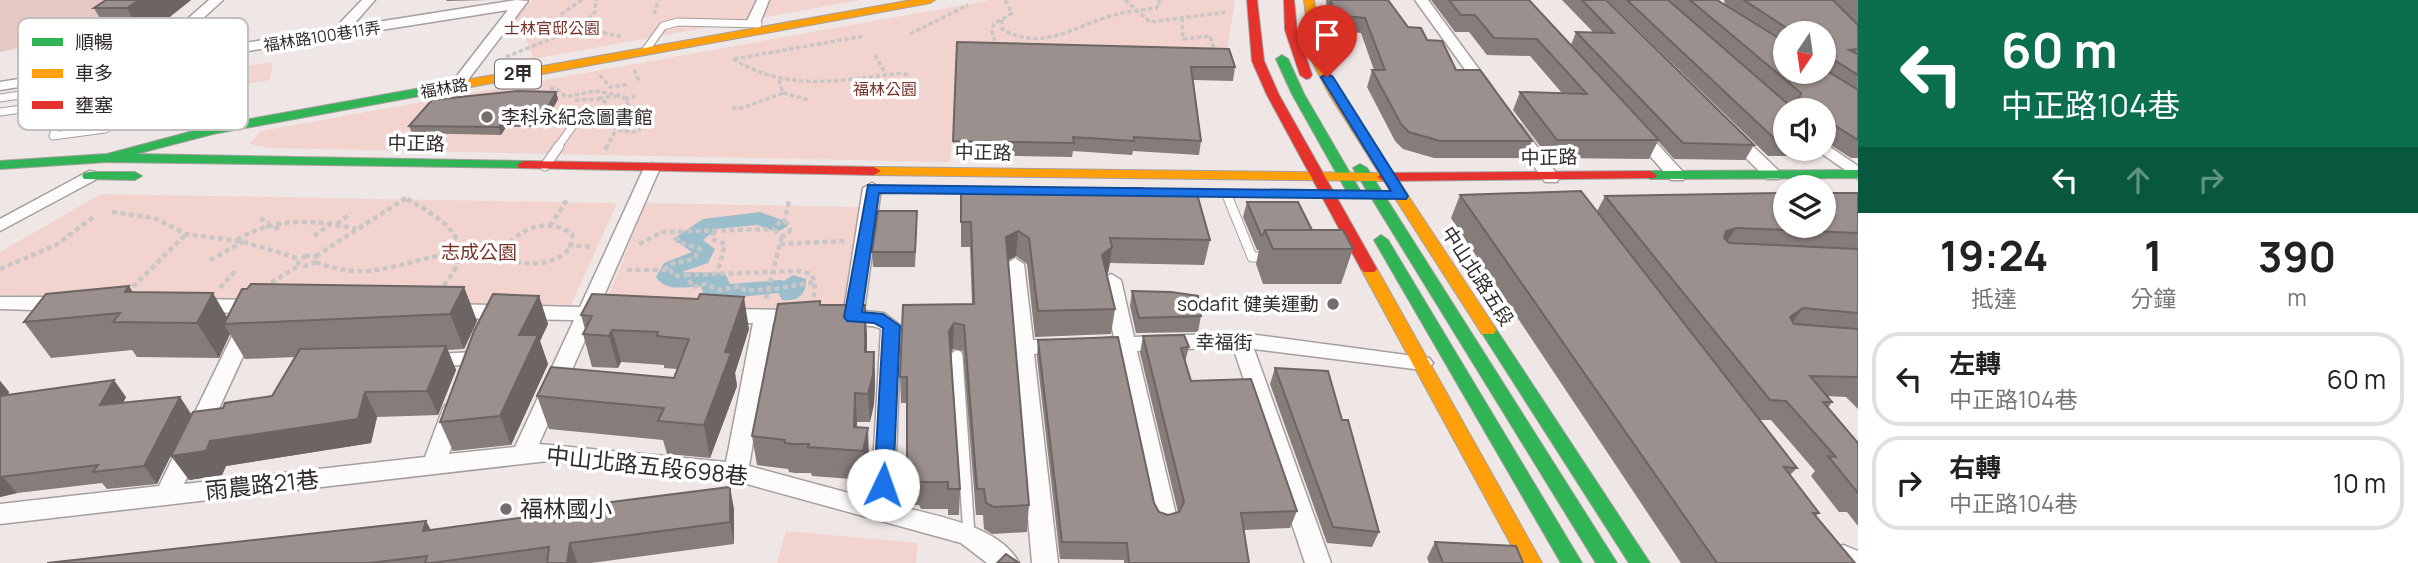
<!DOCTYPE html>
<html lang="zh-TW">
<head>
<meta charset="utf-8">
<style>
  :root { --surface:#fff; --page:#f2f2f2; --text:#222; --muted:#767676; --line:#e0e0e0 }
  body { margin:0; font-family:Manrope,"Noto Sans TC",sans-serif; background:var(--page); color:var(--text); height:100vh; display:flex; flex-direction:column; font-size:26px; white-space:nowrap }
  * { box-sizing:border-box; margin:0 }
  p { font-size:23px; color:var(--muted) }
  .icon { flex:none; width:38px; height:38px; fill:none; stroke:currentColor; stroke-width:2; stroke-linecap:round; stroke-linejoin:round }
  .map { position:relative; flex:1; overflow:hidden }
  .side { display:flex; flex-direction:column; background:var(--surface); width:560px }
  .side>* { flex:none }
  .guide { background:#0b6e4f; color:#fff; overflow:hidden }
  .needle { width:46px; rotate:193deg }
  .tools { position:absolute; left:1773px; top:21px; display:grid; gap:14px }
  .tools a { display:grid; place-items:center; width:63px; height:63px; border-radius:50%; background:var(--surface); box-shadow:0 2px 5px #0004; font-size:35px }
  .pin { position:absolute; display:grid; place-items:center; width:60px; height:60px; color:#fff; margin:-72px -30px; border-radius:50% 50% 50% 0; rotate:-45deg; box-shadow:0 0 7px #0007 }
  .pin .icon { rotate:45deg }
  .me { position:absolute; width:77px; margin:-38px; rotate:3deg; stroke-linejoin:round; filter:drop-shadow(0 0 5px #0008) }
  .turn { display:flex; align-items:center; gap:24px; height:147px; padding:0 28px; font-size:32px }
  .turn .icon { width:91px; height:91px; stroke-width:2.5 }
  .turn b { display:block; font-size:49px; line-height:60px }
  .lanes { display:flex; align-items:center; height:66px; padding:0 28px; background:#0003; justify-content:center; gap:35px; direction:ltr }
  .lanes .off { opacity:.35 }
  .eta { display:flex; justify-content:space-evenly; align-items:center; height:119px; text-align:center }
  .eta b { font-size:42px; font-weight:700; line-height:49px }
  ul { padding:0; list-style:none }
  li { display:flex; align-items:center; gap:21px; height:94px; margin:0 14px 10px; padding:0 14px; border:4px solid var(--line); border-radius:28px }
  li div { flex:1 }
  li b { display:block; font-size:26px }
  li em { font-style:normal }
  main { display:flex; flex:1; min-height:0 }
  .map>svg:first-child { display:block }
  .green { fill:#f2d3ce }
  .forest { fill:#e7c7c1 }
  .water { fill:#9abecc }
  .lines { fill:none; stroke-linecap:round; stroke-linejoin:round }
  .canal { fill:#9abecc; fill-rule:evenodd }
  .lane-far2-casing { stroke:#a59f9e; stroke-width:9 }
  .lane-far1-casing { stroke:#a59f9e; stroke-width:11 }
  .lane-casing { stroke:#a59f9e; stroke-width:14 }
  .street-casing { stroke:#a59f9e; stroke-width:3 }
  .fast-casing { stroke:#a59f9e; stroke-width:2 }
  .slow-casing { stroke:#a59f9e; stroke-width:2 }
  .jam-casing { stroke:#a59f9e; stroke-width:2 }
  .path-far1 { stroke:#c9c6c6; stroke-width:3.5; stroke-dasharray:4.5 2.5; stroke-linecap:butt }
  .path { stroke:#c9c6c6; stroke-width:4.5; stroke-dasharray:5 3.5; stroke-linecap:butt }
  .lane-far2 { stroke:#fdfbfb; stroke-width:7 }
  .lane-far1 { stroke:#fdfbfb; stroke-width:9 }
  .lane { stroke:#fdfbfb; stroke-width:11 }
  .street { fill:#fdfbfb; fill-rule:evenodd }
  .fast { fill:#30b455; fill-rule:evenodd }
  .slow { fill:#ff9f0a; fill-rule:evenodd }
  .jam { fill:#e5322d; fill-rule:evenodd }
  .wall { fill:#867c7a; fill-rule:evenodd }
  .shaded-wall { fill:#6d6563 }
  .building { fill:#9c908e; stroke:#6d6563; stroke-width:2 }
  .route { fill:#1a73e8; stroke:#114b97; stroke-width:2 }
  .poi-dot { fill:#746d6c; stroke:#fff; stroke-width:2.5 }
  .labels { text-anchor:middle; stroke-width:7; stroke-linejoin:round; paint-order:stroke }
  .far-park-label { font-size:16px; fill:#77342b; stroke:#fff }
  .far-street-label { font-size:16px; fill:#312b2a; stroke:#fff }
  .shield { fill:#fff; stroke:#6f6b6a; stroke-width:2 }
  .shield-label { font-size:18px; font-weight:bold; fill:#312b2a }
  .poi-label { font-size:19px; fill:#312b2a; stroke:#fff; text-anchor:start }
  .street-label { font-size:19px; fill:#312b2a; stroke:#fff }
  .park-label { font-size:19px; fill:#77342b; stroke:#fff }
  .near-street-label { font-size:23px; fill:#312b2a; stroke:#fff }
  .near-poi-label { font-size:23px; fill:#312b2a; stroke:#fff; text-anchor:start }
  .key { fill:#fff; stroke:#c1bfbf; stroke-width:2 }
  .key-label { font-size:19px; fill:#312b2a }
</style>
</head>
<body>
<main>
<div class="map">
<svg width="1858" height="563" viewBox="0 0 1858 563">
  <rect width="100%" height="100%" fill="#efe7e6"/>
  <!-- green -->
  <g class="green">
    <path d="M533,0H860L533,59L525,34L509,23Z"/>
    <path d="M991,0H1235L1226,57L960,52L950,162L270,148L249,144L261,131Z"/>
    <path d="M273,62L270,80L213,90L218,70Z"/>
    <path d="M101,194L617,203L571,305L0,295V252Z"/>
    <path d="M646,203L860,207L846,311L604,306Z"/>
    <path d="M786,531L918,543L916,563H777Z"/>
  </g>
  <!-- forest -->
  <path class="forest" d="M0,0H123L87,33L0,52Z"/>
  <!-- water -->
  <path class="water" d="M793,275L806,279C807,295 797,302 782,300L778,292L782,282Z"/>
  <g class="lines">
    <!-- canal -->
    <path class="canal" d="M760,212L785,221L788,226L777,232L757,225L716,229L703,240L715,249L708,263L682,272L725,273L730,284L780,280L788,282L791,287L788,292L722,299L703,293L701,286C686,287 665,292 656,277L664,263L692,252L673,239L703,219Z"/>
    <!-- lane-far2 casing -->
    <g class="lane-far2-casing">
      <g id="lane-far2">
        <path d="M645,51L663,26L678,22L758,24"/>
        <path d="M0,98L131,78L115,124L105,129L53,136L64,103L0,112"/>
        <path d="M557,148L572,127"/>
      </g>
    </g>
    <!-- lane-far1 casing -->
    <g class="lane-far1-casing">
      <g id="lane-far1">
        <path d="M545,166L559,146"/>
        <path d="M1227,195L1252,257H1269"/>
      </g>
    </g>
    <!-- lane casing -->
    <g class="lane-casing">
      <path id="lane" d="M957,356L969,535"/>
    </g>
    <!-- street casing -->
    <g class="street-casing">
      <g id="street">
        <path d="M209,0H223L162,56L334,29L362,0H375L352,26L516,0L528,1L461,89L456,90L449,86L508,10L0,90V82L142,59Z"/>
        <path d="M757,0H769L760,23L753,27L746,23Z"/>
        <path d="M1415,0H1428L1492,87V93H1482Z"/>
        <path d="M1515,123L1521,125L1557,174L1559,178L1557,182H1545L1507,128Z"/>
        <path d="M1636,125L1642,127L1683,172L1685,176L1683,180H1671L1630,133L1628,130Z"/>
        <path d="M1731,129L1737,131L1779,171L1781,175L1779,179H1767L1725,137V131Z"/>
        <path d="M1824,143L1858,166V179L1818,151L1816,149H1824Z"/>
        <path d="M652,163L660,168L599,307L615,309L618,314L608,321L594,320L539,444L726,462L753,323H722L712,316L722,309L800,310L810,317L807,322L773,323L749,466L871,499L881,329C867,321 840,331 831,317L834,312L844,310L863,188L872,183L881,188L864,311L884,313L901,326L894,505C932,515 1000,525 1019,563H987L961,543L736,481L548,461L0,524V504L159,486L238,324L248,317L258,324L184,484L425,457L442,411L445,405H461L464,411L449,454L515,447L574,320L449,318L439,311L449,304L580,307L644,168Z"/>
        <path d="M89,171L95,172L97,176L95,180L0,231V219Z"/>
        <path d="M1015,258L1024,264L1033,340L1069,341L1072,346L1069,351L1034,354L1058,563H1032L1006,264Z"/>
        <path d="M1111,274L1121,280L1134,337L1241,333L1429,358L1433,363L1429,368L1422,370L1254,349L1331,563H1305L1233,347L1137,351L1177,519L1174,526L1165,529L1156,526L1117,351L1088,350L1085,345L1088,340L1114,337L1101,280Z"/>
        <path d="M0,297H65L75,304L65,311L0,309Z"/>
        <path d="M197,299L258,300L268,307L258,314L190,311L187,306Z"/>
        <path d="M473,352L480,354L483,359L480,364L428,367L421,365L417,360L421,355Z"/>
        <path d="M1843,545L1858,551V563H1834L1830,556L1834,548Z"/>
      </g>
    </g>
    <!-- fast casing -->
    <g class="fast-casing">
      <g id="fast">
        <path d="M1282,55L1288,59L1304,94L1361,192L1359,195L1354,196L1347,192L1292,94L1276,59Z"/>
        <path d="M432,86L436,87V93L213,134L136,154L524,161L531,165L529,168L107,162L0,169V161L107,154L212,126Z"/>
        <path d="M1360,164L1367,168L1617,563H1596L1353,168Z"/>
        <path d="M1858,170V178L1650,179L1643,175L1650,171Z"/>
        <path d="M89,172H135L142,176L135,180L84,179L82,176L84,173Z"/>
        <path d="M1381,235L1388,240L1582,563H1561L1374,240Z"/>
        <path d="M1488,324L1494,326L1650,563H1629L1480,330Z"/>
      </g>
    </g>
    <!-- slow casing -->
    <g class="slow-casing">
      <g id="slow">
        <path d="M912,0H935L930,3L432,94L426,90L432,86Z"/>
        <path d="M1304,0H1314L1324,61L1341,94L1494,326L1496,330L1494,334H1482L1384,181L874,175L867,171L874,167L1379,173L1329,94L1312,61Z"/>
        <path d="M1369,264L1377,269L1542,563H1521L1361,269Z"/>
      </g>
    </g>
    <!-- jam casing -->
    <g class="jam-casing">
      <g id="jam">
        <path d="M1247,0H1257L1264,61L1279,95L1377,269L1374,272H1364L1361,269L1267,95L1252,61Z"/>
        <path d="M1284,0H1294L1297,30L1312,75L1310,78L1306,79L1300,75L1285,30Z"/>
        <path d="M524,161L874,167L881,171L874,175L519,168L517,165Z"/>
        <path d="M1650,171L1657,175L1655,178L1384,181L1377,177L1384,173Z"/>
      </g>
    </g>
    <!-- path-far1 -->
    <g class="path-far1">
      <path d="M582,0L560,15L562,23L622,37"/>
      <path d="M1125,0L1150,22L1228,12"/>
      <path d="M654,14L659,0"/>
      <path d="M1182,18L1183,39L1210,36L1215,52"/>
      <path d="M1002,20V29C1039,51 1071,29 1107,17C1123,12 1140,10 1156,8L1160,4L1158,0"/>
      <path d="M910,34L968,5"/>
      <path d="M997,48L992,32L994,24L1012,13L1005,0"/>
      <path d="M875,55L886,74"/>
      <path d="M506,57L577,28L595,12L596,0"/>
      <path d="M733,59C790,93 840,80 902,73L907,75L909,88L900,91"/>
      <path d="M734,59L864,36"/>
      <path d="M634,70L640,83"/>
      <path d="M600,75L610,87L629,84"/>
      <path d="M550,88L557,89L566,97L595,91L623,96L628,104L614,126L616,130L634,132L641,129"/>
      <path d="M783,93L809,100"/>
      <path d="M599,98L618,96"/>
      <path d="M625,99L635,96"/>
      <path d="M575,100L599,99L607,103L606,110L594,119L581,120"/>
      <path d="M732,108H742L783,93L779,80"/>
      <path d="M543,116L562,118"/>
      <path d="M595,119L617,120"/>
      <path d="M606,148L616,130"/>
    </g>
    <!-- path -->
    <g class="path">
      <path d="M605,150L607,146"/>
      <path d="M407,199C427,211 469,231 458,262C455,272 446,282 440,290"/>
      <path d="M112,212L154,218L186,234L244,242L300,259"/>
      <path d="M260,218L269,223"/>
      <circle cx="783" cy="229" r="7"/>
      <path d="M784,223L789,201"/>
      <path d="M337,224L351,213"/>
      <path d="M266,226L280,229"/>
      <path d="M550,226L568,198"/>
      <path d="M714,231L712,239L725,244L717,274"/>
      <path d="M314,236L330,224"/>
      <path d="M237,240C275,217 313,219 356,229"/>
      <path d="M639,244L662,232L775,229"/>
      <path d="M780,244L846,241"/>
      <path d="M568,245L590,247"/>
      <path d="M458,246L509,243"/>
      <path d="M305,256H316V262L304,266L298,263Z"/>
      <path d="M316,256L409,196"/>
      <path d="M210,260L243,242"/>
      <path d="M316,262C379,287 411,252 470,253C495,254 521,268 546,262C559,259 575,250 572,234C551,219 527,225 509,243V259"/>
      <path d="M0,269L56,245L95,216"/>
      <path d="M627,270H670L674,276L686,275L693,287L705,284L720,290L740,286L744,290H769L815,282"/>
      <path d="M664,270L671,264L694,259L700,249L677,241L680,231"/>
      <path d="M686,275L799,271L811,274L815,282L813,306"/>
      <path d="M264,287L300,265"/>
      <path d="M220,288L237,269"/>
      <path d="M127,293L186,234"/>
      <path d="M766,299L782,235"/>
    </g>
    <!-- lane-far2 -->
    <use href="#lane-far2" class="lane-far2"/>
    <!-- lane-far1 -->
    <use href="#lane-far1" class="lane-far1"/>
    <!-- lane -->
    <use href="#lane" class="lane"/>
    <!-- street -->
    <use href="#street" class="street"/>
    <!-- fast -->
    <use href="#fast" class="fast"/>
    <!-- slow -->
    <use href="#slow" class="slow"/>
    <!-- jam -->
    <use href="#jam" class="jam"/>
  </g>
  <!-- wall -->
  <g class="wall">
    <path d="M106,0H191L143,38H111L94,8Z"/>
    <path d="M446,0H489L447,1Z"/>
    <path d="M1326,0H1388L1408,27L1427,40L1456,70L1532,141L1525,158H1434L1403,149L1395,141L1367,87L1372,70H1374L1361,33L1328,30Z"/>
    <path d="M1431,0H1529L1571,45L1576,32H1593L1562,0H1606L1754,145L1745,160L1674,159L1658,141L1649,159L1549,158L1513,110L1520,92L1562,93L1530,56L1487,55L1469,32H1455Z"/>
    <path d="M1607,0H1717L1725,5L1724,0H1858V158H1851L1829,144L1821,156H1768ZM1785,33H1824V72H1785ZM1785,110H1824V149H1785Z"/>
    <path d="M957,42L1235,67L1233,81L1193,80L1201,141L1199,155L1133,151L1132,155L1073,151L1072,157L953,155Z"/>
    <path d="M556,92L558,99L543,127H506L501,135L412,133L409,126Z"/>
    <path d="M961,188L1143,193L1210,240L1204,265L1110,263L1108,273L1106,274L1115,309L1111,334L1035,337L1027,264L1016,256L1008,260L1029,505L1027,532L992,534L984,529L983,515H976L963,351L953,349L951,353L960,489L959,515H948V509H921L919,505H907V403H901L900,377L972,304L970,247H961Z"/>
    <path d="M1858,193V409L1846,397L1826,396L1832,402L1828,408L1858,443V526L1847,512H1839L1811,476L1815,471L1771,420H1759L1797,468L1790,475L1819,513L1816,516L1855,563H1681L1451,218L1460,195L1597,211L1605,196Z"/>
    <path d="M1247,202L1312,230L1353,249L1341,284H1263L1256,264L1259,250H1257L1243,217Z"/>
    <path d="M917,226L915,267H873L872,252Z"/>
    <path d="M464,287L477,321L464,349L448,350L456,370L438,415L377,417L371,443L226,466L222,475L189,480L223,408L272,396L296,357L245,359L230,334L219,358L137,357L132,350L51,358L24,322L133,292L227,317Z"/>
    <path d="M1132,291L1201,316L1198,332L1136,333L1130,306Z"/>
    <path d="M539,296L548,324L540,341L548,364L511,445L453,451L440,422Z"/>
    <path d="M820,301L821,305L867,333V352H874L875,380L874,404L870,422H857V427L869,457L865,480L812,476L811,473H795L789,472L788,469L757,465L752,436Z"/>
    <path d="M581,315L749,329L735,373L737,386L710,458L667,454L663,440L549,429L537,396L674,378L677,369L664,368V365L621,362L618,368L592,367L583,334L585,329Z"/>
    <path d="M1143,336L1189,347L1185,362L1191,381L1297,511L1290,528L1244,530L1249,563H1124V560L1060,559L1037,357L1038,340L1154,503L1159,512L1168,515L1178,512L1140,353Z"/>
    <path d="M1275,368L1342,420L1379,532L1372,547L1327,543L1270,384Z"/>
    <path d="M0,381L9,392L8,395L126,397L123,403L180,397L191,414L157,484L107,489L102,483L17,493L0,497Z"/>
    <path d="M734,509V544L591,563H47L426,521L431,530Z"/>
    <path d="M1435,542L1523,563H1429L1427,558Z"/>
  </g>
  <!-- shaded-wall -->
  <g class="shaded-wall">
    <path d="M139,0H191L143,38L127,8Z"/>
    <path d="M556,92L558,99L543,127L541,120Z"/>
    <path d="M504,120L506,127L501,135L499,127Z"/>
    <path d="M1736,228L1724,246L1715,250L1726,231Z"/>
    <path d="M1018,231L1016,256L1005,262L1006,237Z"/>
    <path d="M1112,247L1108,273L1098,281L1102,255Z"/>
    <path d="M129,286L152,321L125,292Z"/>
    <path d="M464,287L477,321L464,349L450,314Z"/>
    <path d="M213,293L231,324H224L230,334L219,358L197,323Z"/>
    <path d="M539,296L548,324L540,341L548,364L511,445L500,416L519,335Z"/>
    <path d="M744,297L749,329L735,373L737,386L710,458L704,425L725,352Z"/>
    <path d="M865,305L867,333V381L865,352Z"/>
    <path d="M1803,308L1789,327L1790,317Z"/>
    <path d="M954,323L953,349L949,357V331Z"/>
    <path d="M612,330L621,362L618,368L609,336Z"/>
    <path d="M446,346L456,370L438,415L427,391Z"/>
    <path d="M874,352L875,380L874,404L870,422L868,394Z"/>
    <path d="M114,380L126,397L113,422L100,405Z"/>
    <path d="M0,381L9,392L0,409Z"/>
    <path d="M365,392L377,417L371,443L226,466L222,475L189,480L171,456L210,441Z"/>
    <path d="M855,393L857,422L856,450L854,427Z"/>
    <path d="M180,397L191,414L157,484L144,466Z"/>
    <path d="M868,428L869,457L865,480L863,451Z"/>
    <path d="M2,476L17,493L0,497V477Z"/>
    <path d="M730,487L734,509V544L730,522Z"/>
    <path d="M426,521L437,543L423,531Z"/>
    <path d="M570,543L577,563H567Z"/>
  </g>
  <!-- building -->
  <g class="building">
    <path d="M106,0H139L127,8H94Z"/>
    <path d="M1331,0H1388L1408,27L1421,28L1427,40L1442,41L1456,70H1480L1532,141H1440L1409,132L1401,124L1372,70H1385L1365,18L1333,15Z"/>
    <path d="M1449,0H1529L1659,140H1557L1520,92L1587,94L1537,39L1494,38L1475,15H1461Z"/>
    <path d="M1582,0H1606L1754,145L1683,143L1576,32L1614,33Z"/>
    <path d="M1627,0H1668L1788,104L1796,106L1801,93L1690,0H1717L1785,42V72H1824V69L1858,90V140L1834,125L1831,131L1824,134V110H1785V141H1777Z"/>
    <path d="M1744,0H1833L1858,25V49L1849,50L1858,54V75L1826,55H1824V33H1794Z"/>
    <path d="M957,42L1229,49L1235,67H1191L1201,141L1134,137V141L1073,137L1074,143L953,141Z"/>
    <path d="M517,91L556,92L541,120H504L499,127L409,126L432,100Z"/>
    <path d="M1824,134L1831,141H1824Z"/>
    <path d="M961,188H1142L1143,193L1197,194L1210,240L1110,238L1112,247L1102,255L1115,309L1038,311L1029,238L1018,231L1006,237L1029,505L994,507L986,503L984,489H977L964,325L954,323L949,331L960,489H948V482H920L919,479H907V377H900L903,305L974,304L971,222H961Z"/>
    <path d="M1581,191L1797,468L1784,467L1819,513H1813L1855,563H1717L1460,195Z"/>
    <path d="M1785,193V226H1824V193H1858V233L1736,228L1726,231L1724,238L1729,243L1858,249V313L1803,308L1790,317L1794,324L1858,329V377L1810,376L1832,402H1823L1858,443V493L1828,456L1836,457L1786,401L1770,400L1605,196Z"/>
    <path d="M1247,202H1298L1312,230H1265L1263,235H1261Z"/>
    <path d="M878,211H917L915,252H872Z"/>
    <path d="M1265,230H1343L1353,249H1273Z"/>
    <path d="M251,284L464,287L450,314L224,324L242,289H247Z"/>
    <path d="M129,286L125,292L213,293L197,323L113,322L120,313L24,322L46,294Z"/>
    <path d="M1132,291L1171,292L1198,296L1201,316L1139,318Z"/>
    <path d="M493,294L539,296L519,335H538L500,416L440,422L474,331Z"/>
    <path d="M592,294L698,299L700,294L744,297L725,352L731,353L704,425L658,421L664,408L537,396L551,367L674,378L689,339L657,336L658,332L612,330L609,336L583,334L592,316L581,315Z"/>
    <path d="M820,301V305H865V352H874L873,375L868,394L855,393L854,427L868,428L863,451L808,447L809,444H792L785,443V440L752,436L778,304Z"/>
    <path d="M1184,335L1189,347L1181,348L1191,381L1251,379L1297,511L1241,513L1249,563H1129L1127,543L1062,542L1038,340L1118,337L1154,503L1159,512L1168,515L1179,512L1184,502L1143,336Z"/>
    <path d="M446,346L427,391L365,392L358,419L210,441L206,451L171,456L193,412L223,408L225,403L272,396L300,349Z"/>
    <path d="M1275,368L1328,371L1342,420H1348L1379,532L1333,527Z"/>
    <path d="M114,380L100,405L180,397L144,466L93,472L98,465L0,477V396Z"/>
    <path d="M730,487V522L570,543L567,563H547L549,547L431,563H425L427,556L370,563H47L426,521L423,531L587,509L588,505Z"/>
    <path d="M1435,542L1516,546L1523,563H1443Z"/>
    <path d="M1006,554L1019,563H997Z"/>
  </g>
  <!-- route -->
  <path class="route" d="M1327,74L1333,77L1408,196L1406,199L879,193L862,312L883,314L900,326L893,485L890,490H876L874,485L883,328L874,323L847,321L844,317L868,185L1391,191L1321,77Z"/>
  <!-- markers -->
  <g class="poi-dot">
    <circle cx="487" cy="117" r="7"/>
    <circle cx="1333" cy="304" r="7"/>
    <circle cx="506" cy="509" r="7"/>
  </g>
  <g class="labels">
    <!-- far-park labels -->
    <g class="far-park-label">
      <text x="552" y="34">士林官邸公園</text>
      <text x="885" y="95">福林公園</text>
    </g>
    <!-- far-street labels -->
    <g class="far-street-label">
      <text transform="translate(322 36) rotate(-9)" y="6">福林路100巷11弄</text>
      <text transform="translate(444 88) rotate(-10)" y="6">福林路</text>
    </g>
    <!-- shield labels -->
    <rect class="shield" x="495" y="59.5" width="46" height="29" rx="5"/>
    <g class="shield-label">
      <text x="518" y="80">2甲</text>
    </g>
    <!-- poi labels -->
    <g class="poi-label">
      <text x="501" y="124">李科永紀念圖書館</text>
      <text x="1319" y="311" text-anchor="end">sodafit 健美運動</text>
    </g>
    <!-- street labels -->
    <g class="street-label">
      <text transform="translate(416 143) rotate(1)" y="7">中正路</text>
      <text transform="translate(983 152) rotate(1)" y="7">中正路</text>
      <text transform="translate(1549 157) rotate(-1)" y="7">中正路</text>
      <text transform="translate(1478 276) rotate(57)" y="7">中山北路五段</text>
      <text transform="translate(1224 342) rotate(1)" y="7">幸福街</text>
    </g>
    <!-- park labels -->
    <g class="park-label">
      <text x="479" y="259">志成公園</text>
    </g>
    <!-- near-street labels -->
    <g class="near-street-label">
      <text transform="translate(647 466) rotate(6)" y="8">中山北路五段698巷</text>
      <text transform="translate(262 485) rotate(-6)" y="8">雨農路21巷</text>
    </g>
    <!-- near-poi labels -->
    <g class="near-poi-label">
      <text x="520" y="517">福林國小</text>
    </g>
  </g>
  <!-- legend -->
  <rect x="18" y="18" width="230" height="112" rx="10" class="key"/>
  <rect x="32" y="38" width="31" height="8" fill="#30b455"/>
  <rect x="32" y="69" width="31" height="9" fill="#ff9f0a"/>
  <rect x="32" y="101" width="31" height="8" fill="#e5322d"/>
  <g class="key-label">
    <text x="75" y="49">順暢</text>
    <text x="75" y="80">車多</text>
    <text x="75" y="112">壅塞</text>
  </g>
</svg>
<div class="tools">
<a><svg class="needle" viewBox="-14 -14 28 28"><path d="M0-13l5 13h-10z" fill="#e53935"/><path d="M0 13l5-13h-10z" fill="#767676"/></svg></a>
<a><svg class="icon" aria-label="sound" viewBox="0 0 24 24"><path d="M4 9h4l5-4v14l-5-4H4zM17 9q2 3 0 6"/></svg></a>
<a><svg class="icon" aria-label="layers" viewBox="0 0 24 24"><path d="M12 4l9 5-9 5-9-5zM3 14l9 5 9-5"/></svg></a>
</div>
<div class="pin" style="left:1327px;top:77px;background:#d93025"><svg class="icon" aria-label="arrive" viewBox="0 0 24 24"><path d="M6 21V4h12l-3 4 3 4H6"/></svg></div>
<svg class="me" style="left:883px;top:485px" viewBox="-20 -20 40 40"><circle r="19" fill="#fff"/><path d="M0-13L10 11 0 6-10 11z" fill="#1a73e8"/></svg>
</div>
<section class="side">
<div class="guide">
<div class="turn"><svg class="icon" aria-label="left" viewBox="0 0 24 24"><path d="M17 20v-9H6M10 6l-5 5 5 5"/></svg><div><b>60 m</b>中正路104巷</div></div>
<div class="lanes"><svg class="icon" aria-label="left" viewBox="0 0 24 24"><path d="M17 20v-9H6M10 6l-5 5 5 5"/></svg><svg class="icon off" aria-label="ahead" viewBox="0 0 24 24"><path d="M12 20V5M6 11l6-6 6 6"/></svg><svg class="icon off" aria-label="right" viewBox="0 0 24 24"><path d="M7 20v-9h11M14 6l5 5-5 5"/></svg></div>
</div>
<div class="eta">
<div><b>19:24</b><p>抵達</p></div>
<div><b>1</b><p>分鐘</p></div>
<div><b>390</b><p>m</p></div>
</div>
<ul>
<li><svg class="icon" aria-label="left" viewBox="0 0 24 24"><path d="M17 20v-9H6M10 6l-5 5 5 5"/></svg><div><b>左轉</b><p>中正路104巷</p></div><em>60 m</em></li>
<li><svg class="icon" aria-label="right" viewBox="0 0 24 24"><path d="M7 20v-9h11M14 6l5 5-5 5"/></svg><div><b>右轉</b><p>中正路104巷</p></div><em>10 m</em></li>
</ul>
</section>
</main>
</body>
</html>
